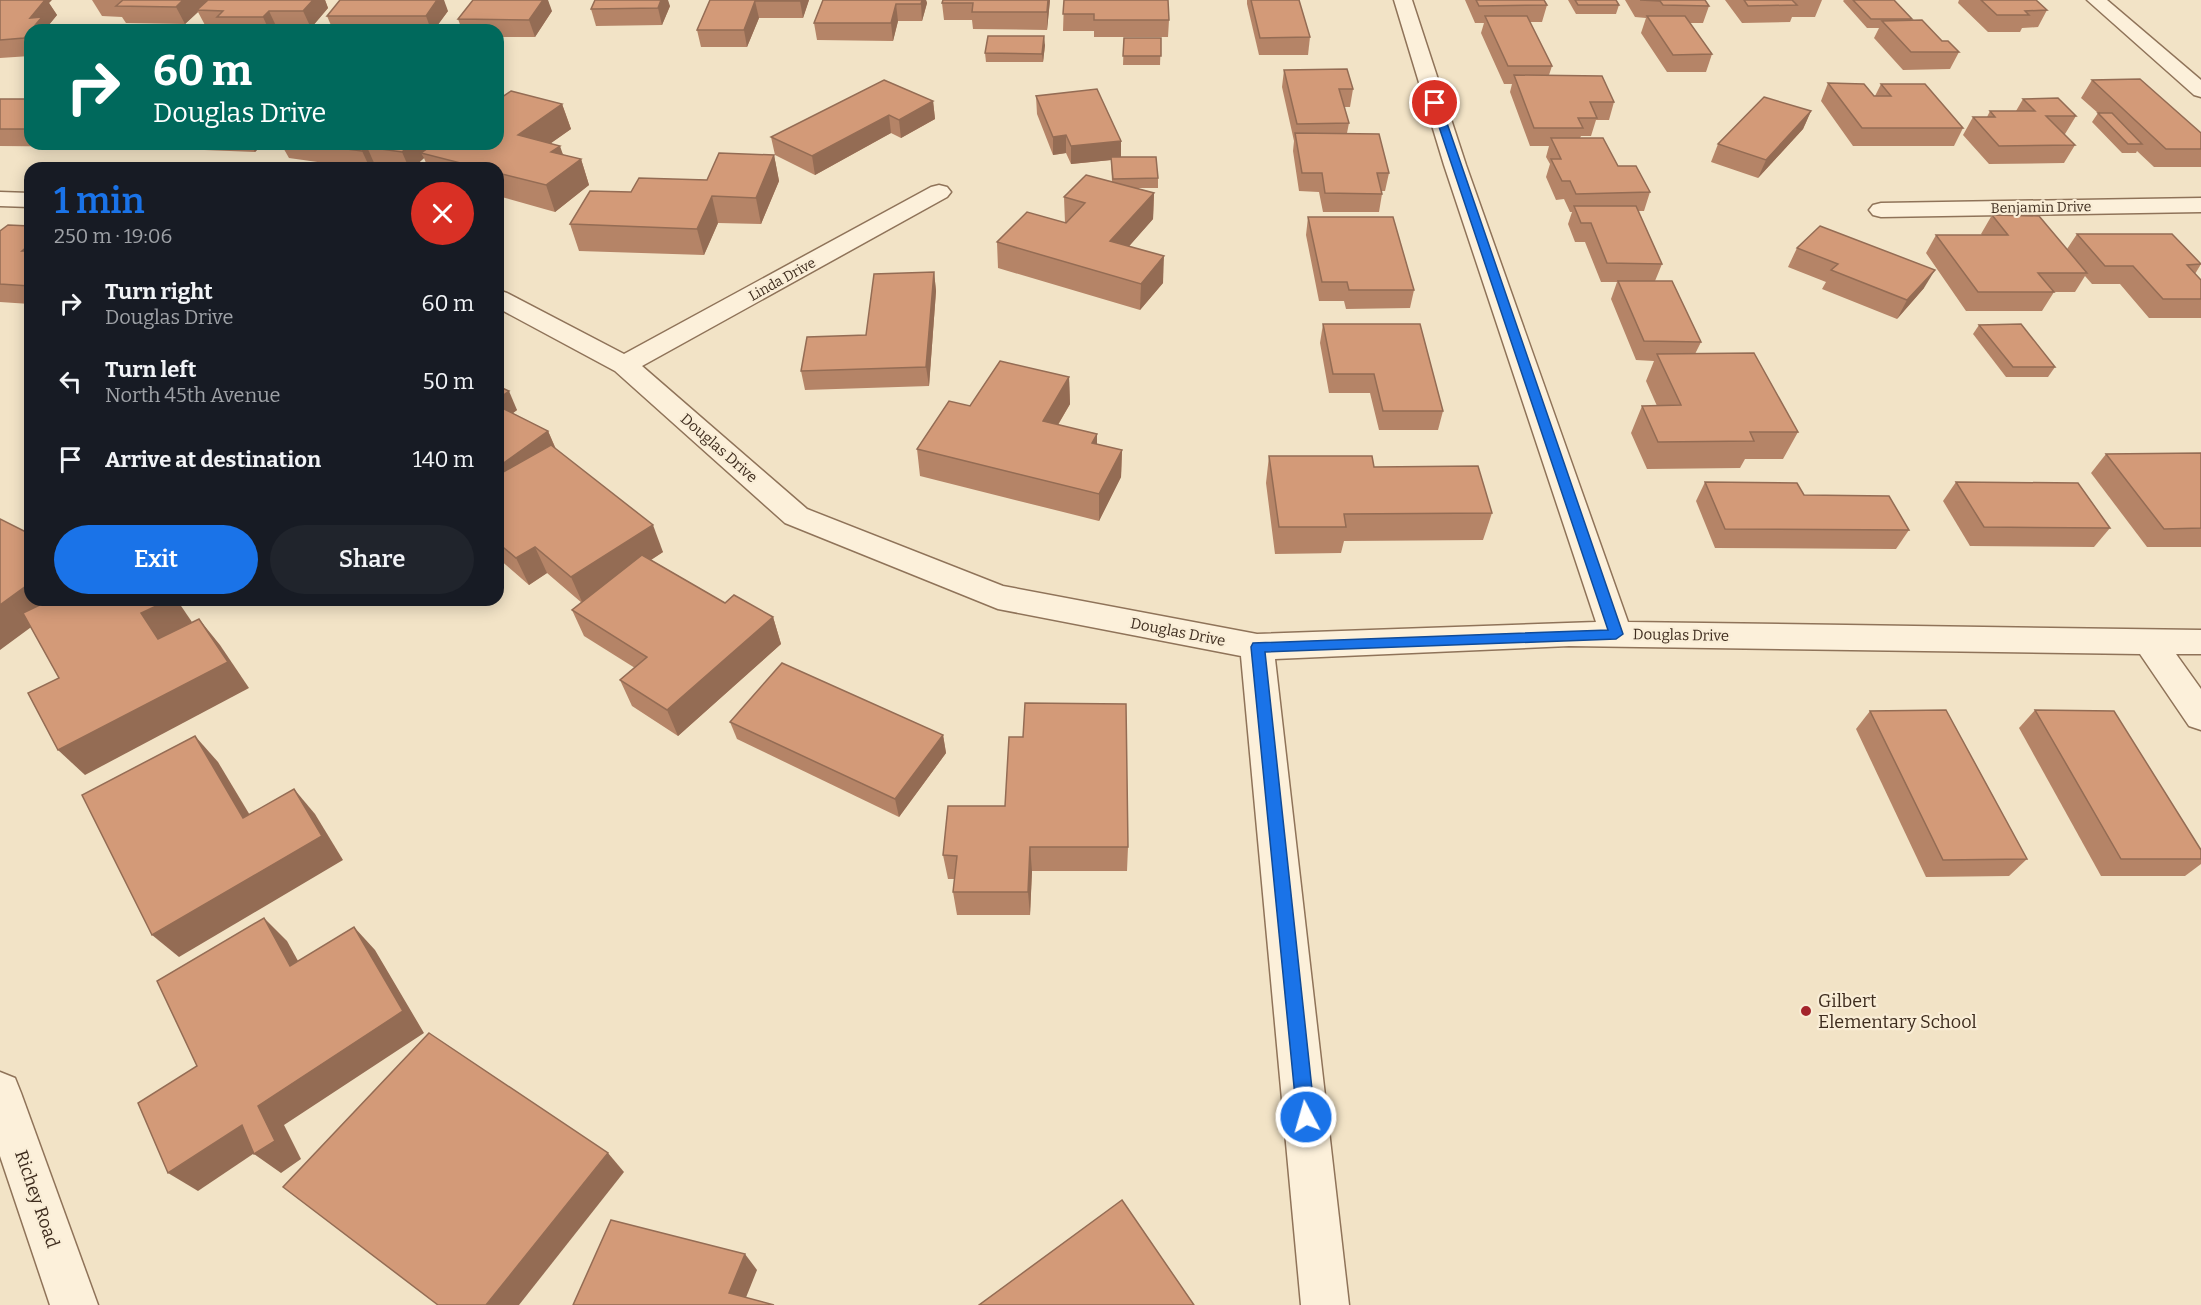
<!DOCTYPE html>
<html lang="en">
<head>
<meta charset="utf-8">
<style>
  :root { --surface:#171b24; --page:#20242c; --text:#f1f3f6; --muted:#9ea1a6; --accent:#1a73e8 }
  body { margin:0; font-family:Bitter,serif; background:var(--page); color:var(--text); height:100vh; display:flex; flex-direction:column; font-size:22px; white-space:nowrap }
  * { box-sizing:border-box; margin:0 }
  p { font-size:20px; color:var(--muted) }
  .icon { flex:none; width:33px; height:33px; fill:none; stroke:currentColor; stroke-width:2; stroke-linecap:round; stroke-linejoin:round }
  .map { position:relative; flex:1; overflow:hidden }
  .side { position:absolute; left:24px; top:162px; width:480px; height:444px; display:flex; flex-direction:column; background:var(--surface); border-radius:18px; box-shadow:0 3px 15px #0003 }
  .side>* { flex:none }
  .guide { position:absolute; left:24px; top:24px; width:480px; height:126px; border-radius:18px; box-shadow:0 3px 15px #0003; background:#00695c; color:#fff; overflow:hidden }
  .pin { position:absolute; display:grid; place-items:center; width:51px; height:51px; color:#fff; margin:-26px; border:3px solid #fff; border-radius:50%; box-shadow:0 2px 6px #0007 }
  .me { position:absolute; width:66px; margin:-33px; rotate:354deg; stroke-linejoin:round; filter:drop-shadow(0 0 4px #0008) }
  .turn { display:flex; align-items:center; gap:21px; height:126px; padding:0 30px; font-size:27px }
  .turn .icon { width:78px; height:78px; stroke-width:2.5 }
  .turn b { display:block; font-size:42px; line-height:51px }
  .round { display:grid; place-items:center; flex:none; width:63px; height:63px; border-radius:32px; background:var(--page) }
  .summary { display:flex; align-items:center; justify-content:space-between; height:102px; padding:0 30px }
  h1 { font-size:36px; font-weight:600; line-height:45px; color:var(--accent) }
  .action { display:flex; gap:12px; margin-top:auto; padding:12px 30px }
  .action a { flex:1; height:69px; border-radius:36px; background:var(--accent); color:#fff; font-size:24px; font-weight:600; line-height:69px; text-align:center }
  .action a+a { background:var(--page); color:var(--text) }
  ul { padding:0; list-style:none }
  li { display:flex; align-items:center; gap:18px; height:78px; padding:0 30px }
  li div { flex:1 }
  li b { display:block; font-size:22px }
  li em { font-style:normal }
  .map>svg:first-child { display:block }
  .lines { fill:none; stroke-linecap:round; stroke-linejoin:round }
  .minor-casing { stroke:#8f7359; stroke-width:3 }
  .minor { fill:#fcf0da; fill-rule:evenodd }
  .wall { fill:#b58467 }
  .shaded-wall { fill:#946c54 }
  .building { fill:#d39a78; stroke:#946c54; stroke-width:1.5 }
  .route { fill:#1a73e8; stroke:#114b97; stroke-width:1.5 }
  .poi-dot { fill:#a4242b; stroke:#f9edd6; stroke-width:2 }
  .labels { text-anchor:middle; stroke-width:4.5; stroke-linejoin:round; paint-order:stroke }
  .far-street-label { font-size:14px; fill:#3e2c1e; stroke:#f9edd6 }
  .street-label { font-size:15px; fill:#3e2c1e; stroke:#f9edd6 }
  .near-poi-label { font-size:18px; fill:#3e2c1e; stroke:#f9edd6; text-anchor:start }
  .near-street-label { font-size:18px; fill:#3e2c1e; stroke:#f9edd6 }
</style>
</head>
<body>
<div class="map">
<svg width="2201" height="1305" viewBox="0 0 2201 1305">
  <rect width="100%" height="100%" fill="#f2e3c6"/>
  <g class="lines">
    <!-- minor casing -->
    <g class="minor-casing">
      <g id="minor">
        <path d="M1394,0H1412L1466,165L1628,622L2201,630V654H2176L2201,689V730L2189,726L2140,654L1569,646L1275,659L1349,1305H1301L1241,656L998,609L785,523L615,371L498,308V290L507,293L624,354L931,187L939,185L947,187L951,192L947,197L642,366L807,509L1003,586L1257,634L1596,622L1444,165Z"/>
        <path d="M2087,0H2107L2201,80V97L2194,95Z"/>
        <path d="M0,192L30,193V207L0,206Z"/>
        <path d="M2201,198V212L1881,217L1873,215L1869,210L1873,205L1881,203Z"/>
        <path d="M0,1072L15,1078L21,1093L98,1305H50L0,1156Z"/>
      </g>
    </g>
    <!-- minor -->
    <use href="#minor" class="minor"/>
  </g>
  <!-- wall -->
  <g class="wall">
    <path d="M0,0L49,3L57,15L48,26L51,30H30V56L0,58Z"/>
    <path d="M92,0H325L328,8L311,28H277L275,30H224L223,28L206,27L198,12L185,24L126,23L122,17L102,16Z"/>
    <path d="M710,0H809L803,18H759L747,47H701L697,30Z"/>
    <path d="M823,0H926L927,3L922,21H898L893,41L817,40L814,23Z"/>
    <path d="M943,0H1050L1047,30L973,29L972,20H944L942,3Z"/>
    <path d="M1064,0L1169,20L1168,37H1094V31H1063Z"/>
    <path d="M1247,0H1299L1310,37L1308,55H1259L1247,4Z"/>
    <path d="M1465,0H1544L1547,5L1542,22H1530L1552,66L1549,75L1614,102L1609,120H1596L1591,136H1581L1580,138L1618,166L1650,192L1644,211H1638L1662,264L1655,281L1701,342L1695,354L1798,432L1783,459H1745L1740,468L1647,469L1631,433L1642,406H1657L1646,381L1654,361L1636,360L1611,299L1617,282H1601L1585,242H1575L1568,224L1572,212H1570L1564,199L1556,200L1546,177L1550,164L1546,157L1549,146H1530L1510,92L1512,84H1504L1481,33L1484,23H1475Z"/>
    <path d="M1568,0H1616L1619,5L1616,14H1576Z"/>
    <path d="M1625,0H1705L1709,6L1703,23H1690L1712,54L1706,72H1667L1641,33L1646,18L1635,17Z"/>
    <path d="M1725,0H1822L1815,17H1792L1790,22L1742,23Z"/>
    <path d="M1844,0H1894L1912,19L1911,20L1959,52L1950,69L1903,70L1874,38L1879,28H1867L1843,1Z"/>
    <path d="M1959,0H2036L2047,10L2038,27L2022,28L2020,32H1988L1958,3Z"/>
    <path d="M670,6L662,25L596,26L591,9Z"/>
    <path d="M448,11L434,30H333L327,16Z"/>
    <path d="M552,11L535,37H498V30H462L458,19Z"/>
    <path d="M1124,38H1161L1160,65H1123Z"/>
    <path d="M1045,45L1043,62H986L985,53Z"/>
    <path d="M1284,70L1353,89L1350,107H1344L1349,123L1347,133L1389,173L1385,191H1382V194L1379,212H1323L1319,192L1299,191L1293,151L1294,141L1282,87Z"/>
    <path d="M2092,80L2201,133V167H2154L2137,151L2136,153H2122L2092,122L2098,113L2081,98Z"/>
    <path d="M1828,83L1874,96H1875L1881,84L1963,128L1954,146H1853L1821,101Z"/>
    <path d="M1036,96L1121,157L1158,178V188H1136L1154,193L1153,219L1129,246L1163,283L1140,310L998,268L997,242L1065,223L1064,197L1112,182L1111,160L1071,164L1066,153L1053,155L1037,114Z"/>
    <path d="M0,99H30V144H110L107,147L0,146Z"/>
    <path d="M2023,99L2076,116L2065,134H2064L2075,145L2064,163L1989,164L1963,135L1973,117H1987L1990,111H2016Z"/>
    <path d="M933,101L935,119L901,138L891,133L815,175L775,155L771,137Z"/>
    <path d="M562,104L571,129L551,143L564,155L581,159L589,185L555,212L498,196V168H428L424,158L413,168H395L375,165L372,168H360L289,158L281,144H498Z"/>
    <path d="M1811,111L1803,129L1758,178L1711,162L1718,144Z"/>
    <path d="M126,144H263L255,152L128,147Z"/>
    <path d="M774,155L779,181L761,224L718,223L704,255L579,251L570,224L631,192L707,180Z"/>
    <path d="M1992,215L2067,249L2077,234L2201,264L2195,274L2201,280V318H2149L2120,284H2092L2085,276L2075,292H2054L2042,311H1966L1926,253L1936,235H1982L1981,234Z"/>
    <path d="M1308,217L1414,290L1410,308L1346,309L1344,301H1319L1306,235Z"/>
    <path d="M30,226V304L0,302V231Z"/>
    <path d="M1797,248L1924,288L1897,319L1822,289L1826,282L1788,267Z"/>
    <path d="M934,272L936,291L929,386L805,390L801,371L866,335Z"/>
    <path d="M1323,324L1443,411L1438,430H1379L1370,393H1329L1320,343Z"/>
    <path d="M1979,325L2055,367L2048,377H2006L1973,334Z"/>
    <path d="M1069,377L1070,404L1058,425L1097,434V445L1122,450L1121,477L1099,521L920,476L917,449L970,406Z"/>
    <path d="M498,386L517,410L513,413L548,431L556,449L663,552L651,560L725,603L773,617L781,644L678,736L632,706L620,680L635,668L584,636L572,610L582,603L547,573L529,585L498,558Z"/>
    <path d="M2201,453V547H2147L2091,473L2106,454Z"/>
    <path d="M1269,456L1374,467L1492,513L1483,540L1344,541L1341,553L1275,554L1266,483Z"/>
    <path d="M1705,482L1909,530L1896,549L1715,548L1696,501Z"/>
    <path d="M1956,482L2110,528L2094,547L1970,546L1943,501Z"/>
    <path d="M2035,710L2201,850V864L2185,876H2101L2019,728Z"/>
    <path d="M1870,711L2027,859L2009,876L1926,877L1856,729Z"/>
    <path d="M730,722L943,735L946,753L899,817L737,739Z"/>
    <path d="M948,806L1128,847L1127,871H1032L1030,915H957L953,892L955,879H948L943,855Z"/>
  </g>
  <!-- shaded-wall -->
  <g class="shaded-wall">
    <path d="M28,0H52L49,3L57,15L48,26L51,30H31Z"/>
    <path d="M183,0H210L197,10L198,12L185,24L176,7Z"/>
    <path d="M313,0H325L328,8L311,28L303,11Z"/>
    <path d="M437,0H444L448,11L434,30H431L426,16Z"/>
    <path d="M543,0H548L552,11L535,37L529,20Z"/>
    <path d="M661,0H668L670,6L662,25L658,8Z"/>
    <path d="M800,0H809L803,18L800,1Z"/>
    <path d="M922,0H926L927,3L922,21L921,4Z"/>
    <path d="M1048,0H1050L1047,30V12Z"/>
    <path d="M755,1L759,18L747,47L744,30Z"/>
    <path d="M896,4L898,21L893,41L891,23Z"/>
    <path d="M269,11L277,28L275,30H269L263,17Z"/>
    <path d="M30,31V47L24,38Z"/>
    <path d="M1044,36L1045,45L1043,62L1042,54Z"/>
    <path d="M933,101L935,119L901,138L899,120Z"/>
    <path d="M562,104L571,129L527,160L518,135Z"/>
    <path d="M1811,111L1803,129L1758,178L1766,160Z"/>
    <path d="M889,115L891,133L815,175L812,156Z"/>
    <path d="M1066,135V153L1053,155V137Z"/>
    <path d="M1121,141V159L1071,164V146Z"/>
    <path d="M251,144H263L255,152Z"/>
    <path d="M411,144H437L421,153L424,158L413,168H409L402,152Z"/>
    <path d="M560,146L568,169L581,159L589,185L555,212L546,185L551,152Z"/>
    <path d="M367,147L375,165L372,168H370L362,151Z"/>
    <path d="M774,155L779,181L761,224L756,198Z"/>
    <path d="M1154,193L1153,219L1110,268V241Z"/>
    <path d="M712,196L718,223L704,255L697,229Z"/>
    <path d="M30,244V261L22,251Z"/>
    <path d="M1164,256L1163,283L1140,310L1141,284Z"/>
    <path d="M1935,270L1924,288L1897,319L1907,300Z"/>
    <path d="M934,272L936,291L929,386L926,367Z"/>
    <path d="M1069,377L1070,404L1044,448L1043,421Z"/>
    <path d="M509,391L517,410L501,422L498,415V399Z"/>
    <path d="M548,431L556,450L498,492V467Z"/>
    <path d="M1097,434V461L1092,443Z"/>
    <path d="M1122,450L1121,477L1099,521V494Z"/>
    <path d="M653,525L663,552L583,604L571,577Z"/>
    <path d="M535,547L547,573L529,585L516,558Z"/>
    <path d="M30,583V600H68L0,650V605Z"/>
    <path d="M169,600H177L194,625L158,639L141,613Z"/>
    <path d="M773,617L781,644L678,736L667,710Z"/>
    <path d="M199,619L220,645L249,688L85,775L58,750Z"/>
    <path d="M943,735L946,753L899,817L895,799Z"/>
    <path d="M195,736L218,762L266,842L243,818Z"/>
    <path d="M294,789L315,814L343,860L179,957L152,935Z"/>
    <path d="M1030,847L1032,871L1030,915L1028,892Z"/>
    <path d="M264,918L287,941L313,988L290,966Z"/>
    <path d="M354,927L375,950L424,1033L284,1125L301,1159L281,1173L254,1154L258,1106Z"/>
    <path d="M242,1125L268,1144L198,1191L168,1173Z"/>
    <path d="M608,1153L624,1172L519,1305H486Z"/>
    <path d="M745,1254L757,1270L743,1305L729,1293Z"/>
  </g>
  <!-- building -->
  <g class="building">
    <path d="M0,0H45L30,18L42,17L31,30H30V31L24,38L0,40Z"/>
    <path d="M123,0H183L176,7L116,6Z"/>
    <path d="M208,0H313L303,11H269L263,17H217L223,11L197,10Z"/>
    <path d="M340,0H437L426,16H327Z"/>
    <path d="M473,0H543L529,20L458,19Z"/>
    <path d="M595,0H661L658,8L591,9Z"/>
    <path d="M710,0H800V1H755L744,30H697Z"/>
    <path d="M823,0H922L921,4H896L891,23H814Z"/>
    <path d="M943,0H1048L1047,12H972L973,3H942Z"/>
    <path d="M1064,0H1168L1169,20H1094V14H1063Z"/>
    <path d="M1251,0H1299L1310,37L1260,38Z"/>
    <path d="M1476,0H1544L1547,5L1479,6Z"/>
    <path d="M1575,0H1616L1619,5H1578Z"/>
    <path d="M1640,0H1705L1709,6L1663,5L1660,1Z"/>
    <path d="M1744,0H1792L1797,5L1748,6Z"/>
    <path d="M1853,0H1894L1912,19H1871Z"/>
    <path d="M1981,0H2036L2047,10L2025,11L2029,15H1997Z"/>
    <path d="M1485,16H1527L1552,66H1508Z"/>
    <path d="M1647,16H1685L1712,54L1673,55Z"/>
    <path d="M1922,20L1942,41H1948L1959,52H1911L1882,21Z"/>
    <path d="M988,36H1044L1042,54L985,53Z"/>
    <path d="M1124,38H1161V56H1123Z"/>
    <path d="M1347,69L1353,89H1339L1349,123L1297,124L1284,70Z"/>
    <path d="M1514,75L1602,76L1614,102H1590L1597,118H1578L1583,128H1534Z"/>
    <path d="M2140,79L2201,133V149H2166L2092,80Z"/>
    <path d="M884,80L933,101L899,120L889,115L812,156L771,137Z"/>
    <path d="M1828,83L1864,84L1874,96H1891L1881,84H1925L1963,128H1862Z"/>
    <path d="M1097,89L1121,141L1071,146L1066,135L1053,137L1036,96Z"/>
    <path d="M511,91L562,104L518,135L560,146L551,152L581,159L546,185L498,173V168H480L421,153L434,144H498V100Z"/>
    <path d="M1764,97L1811,111L1766,160L1718,144Z"/>
    <path d="M2058,98L2076,116H2046L2075,145L1999,146L1973,117H1995L1990,111H2035L2023,99Z"/>
    <rect x="0" y="99" width="30" height="30"/>
    <path d="M2098,113H2112L2142,144H2128Z"/>
    <path d="M1295,133L1379,134L1389,173H1377L1382,194L1325,193L1322,173H1302Z"/>
    <path d="M1551,138H1603L1618,166H1636L1650,192L1576,194L1570,181H1562L1551,159H1561Z"/>
    <path d="M307,144H411L402,152L367,147L362,151Z"/>
    <path d="M719,153L774,155L756,198L712,196L697,229L570,224L590,191L631,192L639,178L707,180Z"/>
    <path d="M1111,157H1156L1158,178L1113,179Z"/>
    <path d="M1086,175L1154,193L1110,241L1164,256L1141,284L997,242L1027,212L1066,223L1085,203L1064,197Z"/>
    <path d="M1574,206H1636L1662,264L1607,263L1591,223H1581Z"/>
    <path d="M1992,215L2039,216L2087,273H2038L2054,292H1978L1936,235H2008Z"/>
    <path d="M1308,217H1393L1414,290H1349L1347,282H1322Z"/>
    <path d="M8,225L30,226V244L22,251H30V286L0,284V231Z"/>
    <path d="M1820,226L1935,270L1907,300L1831,270L1838,264L1797,248Z"/>
    <path d="M2077,234H2172L2201,264L2187,265L2201,280V299H2163L2133,266H2105Z"/>
    <path d="M934,272L926,367L801,371L807,337L866,335L874,274Z"/>
    <path d="M1618,281H1672L1701,342L1644,341Z"/>
    <path d="M1323,324H1420L1443,411H1383L1374,374H1333Z"/>
    <path d="M2021,324L2055,367H2013L1979,325Z"/>
    <path d="M1754,353L1798,432H1750L1754,441L1658,442L1642,406L1681,405L1657,354Z"/>
    <path d="M1000,361L1069,377L1043,421L1097,434L1092,443L1122,450L1099,494L917,449L949,401L970,406Z"/>
    <path d="M498,386L509,391L498,399Z"/>
    <path d="M498,406L548,431L498,467Z"/>
    <path d="M551,445L653,525L571,577L535,547L516,558L498,543V475Z"/>
    <path d="M2201,453V528L2164,529L2106,454Z"/>
    <path d="M1269,456H1372L1374,467L1478,466L1492,513L1344,514L1346,527H1279Z"/>
    <path d="M1705,482L1797,483L1804,495L1889,496L1909,530L1725,529Z"/>
    <path d="M1956,482L2078,483L2110,528L1984,527Z"/>
    <path d="M0,519L30,534V583L0,605Z"/>
    <path d="M642,555L725,603L734,595L773,617L667,710L620,680L647,657L572,610Z"/>
    <path d="M50,600H169L141,613L158,639L199,619L228,662L58,750L28,693L59,678L23,613Z"/>
    <path d="M782,663L943,735L895,799L730,722Z"/>
    <path d="M1025,703L1126,704L1128,847H1030L1028,892H953L957,856L943,855L948,806H1005L1009,737H1023Z"/>
    <path d="M1946,710L2027,859L1943,860L1870,711Z"/>
    <path d="M2035,710L2114,711L2201,850V859H2121Z"/>
    <path d="M195,736L243,818L294,789L322,836L152,935L82,795Z"/>
    <path d="M264,918L290,966L354,927L403,1011L258,1106L275,1141L254,1154L242,1125L168,1173L138,1103L197,1066L157,981Z"/>
    <path d="M429,1033L608,1153L486,1305H438L283,1187Z"/>
    <path d="M1122,1200L1194,1305H979Z"/>
    <path d="M611,1220L745,1254L729,1293L774,1305H573Z"/>
  </g>
  <!-- route -->
  <path class="route" d="M1432,101L1440,103L1623,634L1616,639L1265,652L1315,1117L1312,1123L1306,1126L1299,1123L1297,1117L1251,647L1253,643L1608,630L1431,103Z"/>
  <!-- markers -->
  <circle class="poi-dot" cx="1806" cy="1011" r="6"/>
  <g class="labels">
    <!-- far-street labels -->
    <g class="far-street-label">
      <text transform="translate(2041 207) rotate(-1)" y="5">Benjamin Drive</text>
      <text transform="translate(782 279) rotate(-29)" y="5">Linda Drive</text>
    </g>
    <!-- street labels -->
    <g class="street-label">
      <text transform="translate(719 448) rotate(41)" y="5">Douglas Drive</text>
      <text transform="translate(1178 632) rotate(11)" y="5">Douglas Drive</text>
      <text transform="translate(1681 635) rotate(1)" y="5">Douglas Drive</text>
    </g>
    <!-- near-poi labels -->
    <g class="near-poi-label">
      <text x="1818" y="1007">Gilbert<tspan x="1818" dy="21">Elementary School</tspan></text>
    </g>
    <!-- near-street labels -->
    <g class="near-street-label">
      <text transform="translate(37 1199) rotate(71)" y="6">Richey Road</text>
    </g>
  </g>
</svg>
<div class="pin" style="left:1435px;top:103px;background:#d93025"><svg class="icon" aria-label="arrive" viewBox="0 0 24 24"><path d="M6 21V4h12l-3 4 3 4H6"/></svg></div>
<svg class="me" style="left:1306px;top:1117px" viewBox="-20 -20 40 40"><circle r="17" fill="#1a73e8" stroke="#fff" stroke-width="3"/><path d="M0-11L8 9 0 5-8 9z" fill="#fff"/></svg>
<div class="guide">
<div class="turn"><svg class="icon" aria-label="right" viewBox="0 0 24 24"><path d="M7 20v-9h11M14 6l5 5-5 5"/></svg><div><b>60 m</b>Douglas Drive</div></div>
</div>
<section class="side">
<div class="summary"><div><h1>1 min</h1><p>250 m · 19:06</p></div><a class="round" style="background:#d93025;color:#fff"><svg class="icon" aria-label="close" viewBox="0 0 24 24"><path d="M6 6l12 12M18 6L6 18"/></svg></a></div>
<ul>
<li><svg class="icon" aria-label="right" viewBox="0 0 24 24"><path d="M7 20v-9h11M14 6l5 5-5 5"/></svg><div><b>Turn right</b><p>Douglas Drive</p></div><em>60 m</em></li>
<li><svg class="icon" aria-label="left" viewBox="0 0 24 24"><path d="M17 20v-9H6M10 6l-5 5 5 5"/></svg><div><b>Turn left</b><p>North 45th Avenue</p></div><em>50 m</em></li>
<li><svg class="icon" aria-label="arrive" viewBox="0 0 24 24"><path d="M6 21V4h12l-3 4 3 4H6"/></svg><div><b>Arrive at destination</b></div><em>140 m</em></li>
</ul>
<div class="action"><a>Exit</a><a>Share</a></div>
</section>
</div>
</body>
</html>
